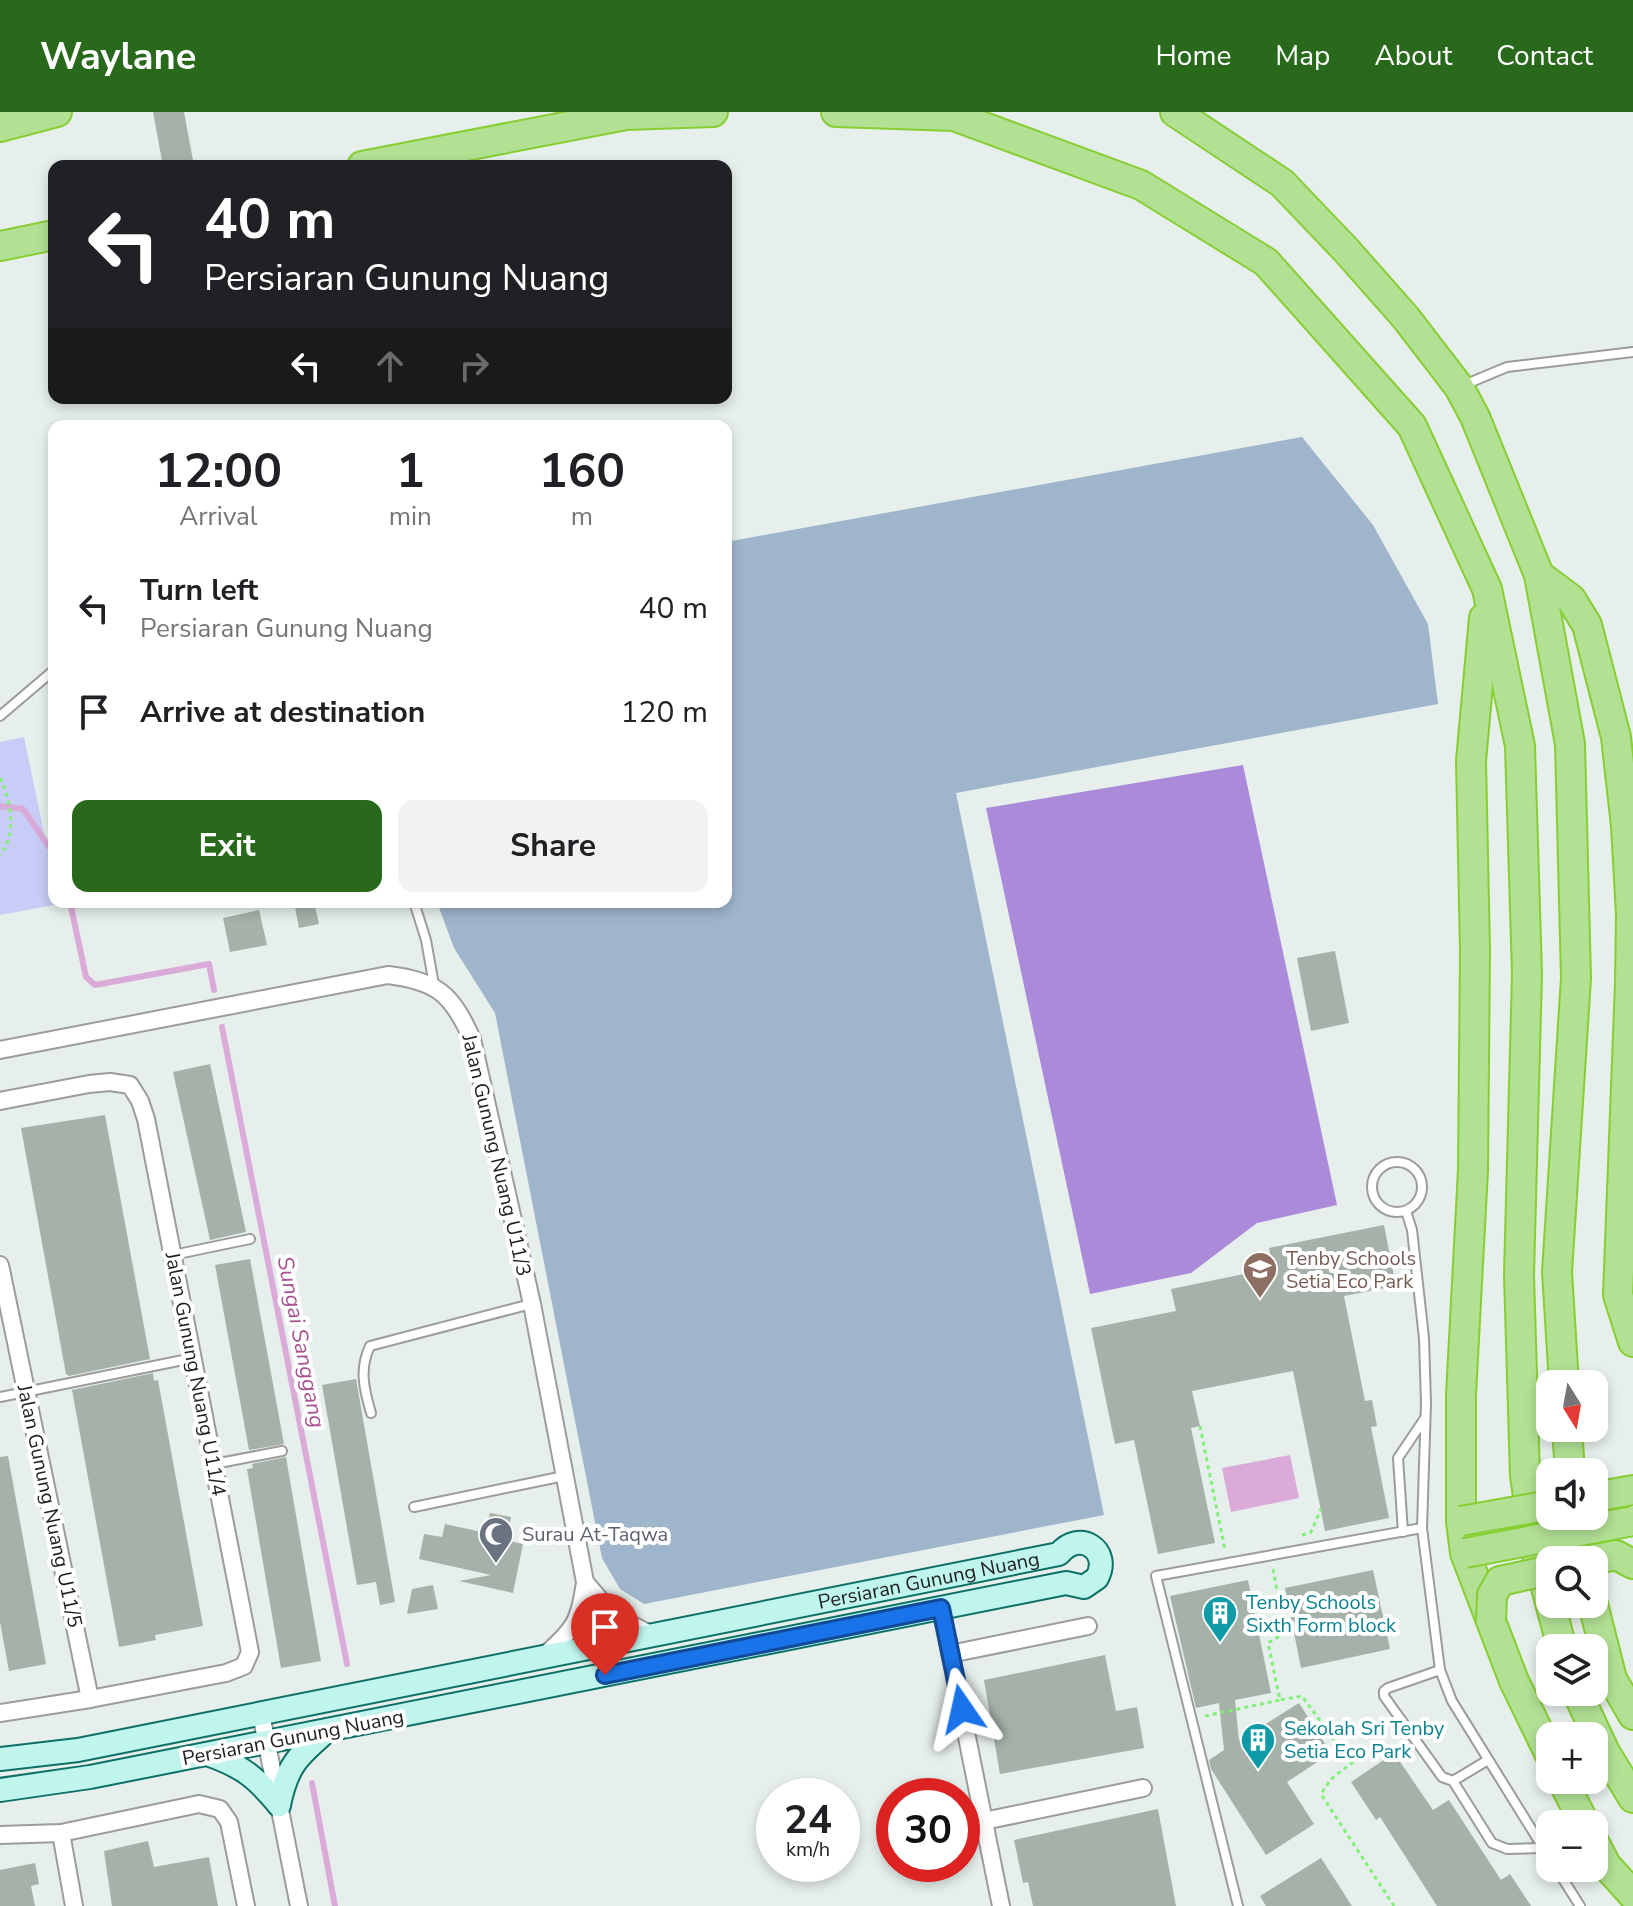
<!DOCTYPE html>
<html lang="en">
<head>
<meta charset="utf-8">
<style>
  :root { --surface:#fff; --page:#f2f2f2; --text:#202124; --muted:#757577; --accent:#28691b }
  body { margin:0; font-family:"Nunito Sans",sans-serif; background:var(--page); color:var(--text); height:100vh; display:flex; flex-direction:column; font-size:30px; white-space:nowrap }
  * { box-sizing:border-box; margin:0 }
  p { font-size:26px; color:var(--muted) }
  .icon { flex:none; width:44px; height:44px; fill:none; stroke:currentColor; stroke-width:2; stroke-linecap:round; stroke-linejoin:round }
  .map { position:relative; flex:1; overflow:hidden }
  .drawer { position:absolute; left:48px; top:308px; width:684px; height:488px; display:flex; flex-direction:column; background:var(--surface); border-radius:16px; box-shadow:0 4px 12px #0003 }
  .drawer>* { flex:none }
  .banner { position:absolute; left:48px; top:48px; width:684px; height:244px; border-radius:16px; box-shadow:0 4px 12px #0003; background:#202124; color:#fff; overflow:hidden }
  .needle { width:52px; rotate:169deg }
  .controls { position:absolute; left:1536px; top:1258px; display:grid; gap:16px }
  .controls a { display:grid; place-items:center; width:72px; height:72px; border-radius:16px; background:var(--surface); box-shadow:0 4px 12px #0003; font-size:40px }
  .speed { position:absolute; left:756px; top:1666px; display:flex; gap:16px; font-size:40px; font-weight:700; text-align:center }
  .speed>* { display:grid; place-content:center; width:104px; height:104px; border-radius:50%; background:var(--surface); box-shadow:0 4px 12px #0003; line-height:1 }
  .speed small { font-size:20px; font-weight:400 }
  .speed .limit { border:12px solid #d22; background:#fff; color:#111 }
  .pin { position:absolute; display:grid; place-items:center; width:68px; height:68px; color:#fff; margin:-82px -34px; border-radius:50% 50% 50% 0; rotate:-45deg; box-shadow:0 0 8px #0007 }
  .pin .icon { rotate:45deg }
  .me { position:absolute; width:88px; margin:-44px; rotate:349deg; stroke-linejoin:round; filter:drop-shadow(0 0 6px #0008) }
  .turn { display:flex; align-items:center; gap:28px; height:168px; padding:0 24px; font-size:36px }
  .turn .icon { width:104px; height:104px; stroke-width:2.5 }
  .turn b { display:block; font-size:56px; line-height:68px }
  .lanes { display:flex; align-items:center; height:76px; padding:0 24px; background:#0003; justify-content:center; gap:40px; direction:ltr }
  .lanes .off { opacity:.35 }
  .eta { display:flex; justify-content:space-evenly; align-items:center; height:136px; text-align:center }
  .eta b { font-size:48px; font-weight:700; line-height:56px }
  .cta { display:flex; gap:16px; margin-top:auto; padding:16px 24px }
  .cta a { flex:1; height:92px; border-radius:16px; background:var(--accent); color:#fff; font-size:32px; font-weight:700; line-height:92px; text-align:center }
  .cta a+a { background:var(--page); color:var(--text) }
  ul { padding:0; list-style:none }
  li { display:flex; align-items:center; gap:24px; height:104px; padding:0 24px }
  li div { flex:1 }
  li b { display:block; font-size:30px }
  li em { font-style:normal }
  header { display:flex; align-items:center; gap:48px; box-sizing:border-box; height:112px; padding:0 40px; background:var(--accent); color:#fff }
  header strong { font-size:38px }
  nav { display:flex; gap:44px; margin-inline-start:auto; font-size:28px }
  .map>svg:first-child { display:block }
  .forest { fill:#9eb5cc }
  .park { fill:#c7cdf6 }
  .pitch { fill:#ab8ad9 }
  .water { fill:#daaad8 }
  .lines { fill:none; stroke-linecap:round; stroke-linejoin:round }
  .stream { stroke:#daaad8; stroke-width:6 }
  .building { fill:#a5b1a9 }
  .lane-casing { stroke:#9c9c9c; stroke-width:12 }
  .street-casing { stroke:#9c9c9c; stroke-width:20 }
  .secondary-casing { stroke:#0d7067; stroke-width:26 }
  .highway-casing { stroke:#87ce32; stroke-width:32 }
  .path { stroke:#82f077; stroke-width:3; stroke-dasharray:4 4; stroke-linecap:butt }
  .lane { stroke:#fff; stroke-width:8 }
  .street { stroke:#fff; stroke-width:16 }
  .secondary { stroke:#bff5ed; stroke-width:22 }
  .highway { stroke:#b2e194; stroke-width:28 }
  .highway-bridge-casing { stroke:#87ce32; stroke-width:32; stroke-linecap:butt }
  .highway-bridge { stroke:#b2e194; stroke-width:28 }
  .route-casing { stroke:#114b97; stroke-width:20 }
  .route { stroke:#1a73e8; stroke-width:14 }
  .labels { text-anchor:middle; stroke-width:8; stroke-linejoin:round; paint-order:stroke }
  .street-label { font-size:20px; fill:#1f1f1f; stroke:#fff }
  .education-label { font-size:20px; fill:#785e54; stroke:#fff; text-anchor:start }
  .worship-label { font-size:20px; fill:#5b616d; stroke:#fff; text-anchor:start }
  .culture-label { font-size:20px; fill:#0d838f; stroke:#fff; text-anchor:start }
  .water-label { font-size:22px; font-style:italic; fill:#a9528f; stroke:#fff }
</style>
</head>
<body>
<header>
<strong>Waylane</strong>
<nav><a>Home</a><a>Map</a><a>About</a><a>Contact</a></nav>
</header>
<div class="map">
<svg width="1633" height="1794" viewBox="0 0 1633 1794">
  <rect width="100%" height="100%" fill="#e6efeb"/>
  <!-- forest -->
  <path class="forest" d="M1302,325L1373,413L1428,512L1438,592L956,681L1104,1403L644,1492L620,1477L602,1446L495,901L454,836L437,790H726V430Z"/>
  <!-- park -->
  <path class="park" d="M24,625L54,769V790L59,792L0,803V630Z"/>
  <!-- pitch -->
  <path class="pitch" d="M1243,653L1337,1093L1257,1111L1191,1161L1090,1182L986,696Z"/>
  <!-- water -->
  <path class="water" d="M1290,1343L1299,1386L1231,1400L1222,1356Z"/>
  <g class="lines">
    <!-- stream -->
    <g class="stream">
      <path d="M0,694L23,697L54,742"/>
      <path d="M70,790L86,865L95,873L209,852L214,878"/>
      <path d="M222,915L347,1552"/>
      <path d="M312,1671L335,1794"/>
    </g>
  </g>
  <!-- building -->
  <g class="building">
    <path d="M153,0H184L194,54H163Z"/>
    <path d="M294,790H314L319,812L299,816Z"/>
    <path d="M259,798L267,833L230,840L223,806Z"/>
    <path d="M1335,839L1349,911L1311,919L1297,846Z"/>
    <path d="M210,952L246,1120L210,1128L173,960Z"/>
    <path d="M105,1003L150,1247L69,1264L66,1262L21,1016Z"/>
    <path d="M1384,1113L1396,1174L1344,1184L1365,1289L1372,1288L1377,1314L1371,1315L1389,1406L1325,1419L1293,1259L1192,1279L1200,1314L1191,1316L1215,1431L1158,1442L1134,1328L1115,1332L1091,1216L1176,1199L1171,1177L1273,1156L1269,1136Z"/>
    <path d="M250,1147L284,1332L249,1338L215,1153Z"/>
    <path d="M153,1261L154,1269L158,1268L203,1514L155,1523L156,1528L119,1535L72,1278Z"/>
    <path d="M356,1267L395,1490L380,1493L376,1470L357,1473L322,1273Z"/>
    <path d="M8,1344L46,1552L9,1559L0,1510V1345Z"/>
    <path d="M286,1345L321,1549L281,1556L247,1357L253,1356L252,1352Z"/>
    <path d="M490,1401L511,1405L506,1428L523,1432L513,1481L459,1469L491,1463L419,1447L424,1422L442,1425L445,1412L486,1421Z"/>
    <path d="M1373,1458L1390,1537L1301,1556L1285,1476Z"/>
    <path d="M1248,1468L1271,1581L1235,1588L1239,1629L1299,1591L1331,1641L1287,1670L1314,1712L1266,1743L1211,1657L1209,1648L1224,1638L1219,1591L1196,1596L1170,1484Z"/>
    <path d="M433,1473L438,1497L407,1502L412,1477Z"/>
    <path d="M1105,1543L1116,1599L1137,1595L1144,1636L1000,1662L984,1568Z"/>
    <path d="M1394,1641L1433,1698L1449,1688L1501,1768L1510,1762L1531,1794H1437L1380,1705L1376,1708L1351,1670Z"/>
    <path d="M1158,1697L1176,1794H1033L1028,1770L1023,1771L1014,1728Z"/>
    <path d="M148,1729L154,1755L209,1745L218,1794H112L104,1739Z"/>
    <path d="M1321,1746L1352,1794H1266L1260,1784Z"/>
    <path d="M35,1751L39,1772L31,1774L35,1794H0V1758Z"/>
  </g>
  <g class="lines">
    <!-- lane casing -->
    <g class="lane-casing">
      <g id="lane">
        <path d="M1464,273L1507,255L1633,240"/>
        <path d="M0,604L54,558"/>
        <path d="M414,790L426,828L434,873"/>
        <circle cx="1397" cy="1075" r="25"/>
        <path d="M1406,1099L1412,1118L1424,1226L1426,1291L1422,1416L1440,1558L1452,1589L1550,1747"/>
        <path d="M173,1143L250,1127"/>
        <path d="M0,1285L193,1246"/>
        <path d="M371,1301C364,1277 359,1257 370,1234L531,1192"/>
        <path d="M214,1352L282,1339"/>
        <path d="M414,1395L564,1364"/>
        <path d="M1403,1420L1398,1346L1425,1306"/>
        <path d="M1440,1558L1388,1576L1384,1579V1584L1442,1665L1453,1669L1488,1648"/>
        <path d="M1453,1669L1492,1731L1507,1737L1543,1736"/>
        <path d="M1556,1756L1580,1794"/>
        <path d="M1238,1794L1156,1464L1422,1416"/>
      </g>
    </g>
    <!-- street casing -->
    <g class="street-casing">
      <g id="street">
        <path d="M0,938L388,863C437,869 452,882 472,927L532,1192L585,1470C579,1513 574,1516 543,1545"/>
        <path d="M0,989L89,972L110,970L130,973L140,989L146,1007L250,1540L244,1554L226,1561L90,1587L0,1601"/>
        <path d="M0,1153L90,1587"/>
        <path d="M585,1470L614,1504L652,1523"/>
        <path d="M941,1496L1001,1794"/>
        <path d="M950,1542L1088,1514"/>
        <path d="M261,1602L299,1794"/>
        <path d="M984,1709L1143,1676"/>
        <path d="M61,1721L74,1794"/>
        <path d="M0,1723L61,1721L199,1692L220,1697L229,1710L246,1794"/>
      </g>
    </g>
    <!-- secondary casing -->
    <g class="secondary-casing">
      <g id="secondary">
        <path d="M207,1642C242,1654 256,1665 279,1693"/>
        <path id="s1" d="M0,1647L78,1638L1059,1442C1079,1417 1112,1438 1097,1466L1084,1475L1066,1471L90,1665L0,1678"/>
        <path d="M279,1693C287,1653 298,1644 328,1618"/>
      </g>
    </g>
    <!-- highway casing -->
    <g class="highway-casing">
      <g id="highway">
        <path d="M836,0L954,4L1141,73L1266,150L1412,314L1487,477L1520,634L1527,862L1519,1163L1525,1364L1537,1442L1562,1536"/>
        <path d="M1175,0L1282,71L1346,138L1406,206L1459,275L1475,305L1539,463L1570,632L1576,866L1557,1160L1564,1272"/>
        <path d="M0,15L57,0"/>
        <path d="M362,54L626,3L713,0"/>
        <path d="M0,134L54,123"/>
        <path d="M1539,463L1571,487L1587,513L1616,625L1626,714L1631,802L1630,871L1618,1183L1633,1230"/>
        <path d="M1484,506L1471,649L1475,838L1473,1058L1461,1283V1409L1465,1441L1491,1509L1514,1569L1550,1643"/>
        <path d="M1567,1316L1570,1360"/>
        <path d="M1594,1385L1633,1378"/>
        <path d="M1576,1404L1584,1448"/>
        <path d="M1593,1448L1616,1443L1633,1452"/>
        <path d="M1593,1492L1612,1567L1633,1603"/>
        <path d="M1577,1580L1605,1640L1633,1686"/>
        <path d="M1562,1668L1585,1712"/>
        <path d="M1594,1730L1606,1753L1633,1783"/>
      </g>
    </g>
    <!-- path -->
    <g class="path">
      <path d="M0,666C11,688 17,724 0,743"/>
      <path d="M1200,1314L1225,1438"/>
      <path d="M1302,1423L1311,1420L1321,1397"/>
      <path d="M1273,1457L1285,1521L1268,1531L1280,1588L1302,1584L1334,1628L1358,1646L1331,1667L1321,1682L1394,1794"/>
      <path d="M1205,1604L1280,1588"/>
    </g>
    <!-- lane -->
    <use href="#lane" class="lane"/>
    <!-- street -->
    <use href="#street" class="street"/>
    <!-- secondary -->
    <use href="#secondary" class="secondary"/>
    <!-- highway -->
    <use href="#highway" class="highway"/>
    <!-- highway-bridge casing -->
    <g class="highway-bridge-casing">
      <g id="highway-bridge">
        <path d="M1461,1409L1550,1393"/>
        <path d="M1465,1441L1633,1409"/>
        <path d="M1491,1509L1492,1483L1500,1469L1550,1458"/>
      </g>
    </g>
    <!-- highway-bridge -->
    <use href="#highway-bridge" class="highway-bridge"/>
  </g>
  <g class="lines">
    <!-- route casing -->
    <g class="route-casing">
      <path id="route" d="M605,1563L941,1496L962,1597"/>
    </g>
    <!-- route -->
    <use href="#route" class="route"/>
  </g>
  <!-- icons -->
  <defs>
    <g id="school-pin" transform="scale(1.8)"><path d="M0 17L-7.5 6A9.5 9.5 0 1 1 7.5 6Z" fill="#8d6e63" stroke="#fff"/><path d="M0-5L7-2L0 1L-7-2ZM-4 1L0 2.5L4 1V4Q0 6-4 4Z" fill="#fff"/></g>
    <g id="mosque-pin" transform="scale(1.8)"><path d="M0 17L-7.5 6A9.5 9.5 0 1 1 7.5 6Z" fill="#6b7280" stroke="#fff"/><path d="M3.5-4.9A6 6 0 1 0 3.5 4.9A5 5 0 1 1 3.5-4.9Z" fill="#fff"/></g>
    <g id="building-pin" transform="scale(1.8)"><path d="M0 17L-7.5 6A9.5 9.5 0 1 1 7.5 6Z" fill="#0f9aa8" stroke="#fff"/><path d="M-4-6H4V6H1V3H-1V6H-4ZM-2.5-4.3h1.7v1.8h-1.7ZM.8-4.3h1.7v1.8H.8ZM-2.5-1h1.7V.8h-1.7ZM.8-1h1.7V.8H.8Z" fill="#fff"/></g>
  </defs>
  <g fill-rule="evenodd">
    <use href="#school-pin" x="1260" y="1157"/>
    <use href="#mosque-pin" x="496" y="1422"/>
    <use href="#building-pin" x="1220" y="1501"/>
    <use href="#building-pin" x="1258" y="1628"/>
  </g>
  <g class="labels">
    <!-- street labels -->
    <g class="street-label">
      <text transform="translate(497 1043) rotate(77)" y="7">Jalan Gunung Nuang U11/3</text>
      <text transform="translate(196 1262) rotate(79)" y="7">Jalan Gunung Nuang U11/4</text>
      <text transform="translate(50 1394) rotate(78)" y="7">Jalan Gunung Nuang U11/5</text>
      <text dy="7" stroke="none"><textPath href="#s1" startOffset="946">Persiaran Gunung Nuang</textPath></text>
      <text transform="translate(293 1625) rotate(-11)" y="7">Persiaran Gunung Nuang</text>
    </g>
    <!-- education labels -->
    <g class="education-label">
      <text x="1286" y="1153">Tenby Schools<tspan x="1286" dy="23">Setia Eco Park</tspan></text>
    </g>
    <!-- worship labels -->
    <g class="worship-label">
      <text x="522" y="1429">Surau At-Taqwa</text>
    </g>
    <!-- culture labels -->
    <g class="culture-label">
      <text x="1246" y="1497">Tenby Schools<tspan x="1246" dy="23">Sixth Form block</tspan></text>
      <text x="1284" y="1623">Sekolah Sri Tenby<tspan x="1284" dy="23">Setia Eco Park</tspan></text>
    </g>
    <!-- water labels -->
    <g class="water-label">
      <text transform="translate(302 1230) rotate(79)" y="8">Sungai Sanggang</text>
    </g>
  </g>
</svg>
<div class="controls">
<a><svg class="needle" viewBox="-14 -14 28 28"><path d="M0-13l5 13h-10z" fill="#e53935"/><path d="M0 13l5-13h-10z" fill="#757577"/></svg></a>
<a><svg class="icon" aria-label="sound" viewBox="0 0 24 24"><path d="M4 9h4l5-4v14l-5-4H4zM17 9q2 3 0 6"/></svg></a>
<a><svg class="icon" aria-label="search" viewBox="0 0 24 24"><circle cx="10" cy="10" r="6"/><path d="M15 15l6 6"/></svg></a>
<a><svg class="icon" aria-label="layers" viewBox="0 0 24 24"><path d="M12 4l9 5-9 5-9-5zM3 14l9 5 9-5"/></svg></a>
<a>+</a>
<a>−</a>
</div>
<div class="speed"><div>24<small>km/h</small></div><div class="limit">30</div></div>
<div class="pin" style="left:605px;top:1563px;background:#d93025"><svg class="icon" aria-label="arrive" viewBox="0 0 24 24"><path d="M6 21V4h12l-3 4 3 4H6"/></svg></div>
<svg class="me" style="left:962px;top:1597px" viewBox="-20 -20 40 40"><path d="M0-17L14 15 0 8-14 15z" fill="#1a73e8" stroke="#fff" stroke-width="4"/></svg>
<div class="banner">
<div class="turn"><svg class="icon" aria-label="left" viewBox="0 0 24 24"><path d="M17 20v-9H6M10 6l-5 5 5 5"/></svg><div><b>40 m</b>Persiaran Gunung Nuang</div></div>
<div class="lanes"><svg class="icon" aria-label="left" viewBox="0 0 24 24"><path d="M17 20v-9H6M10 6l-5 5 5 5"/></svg><svg class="icon off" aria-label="ahead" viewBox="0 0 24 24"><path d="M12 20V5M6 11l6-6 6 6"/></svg><svg class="icon off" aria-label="right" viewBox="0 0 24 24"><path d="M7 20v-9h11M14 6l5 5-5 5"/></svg></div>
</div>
<section class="drawer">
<div class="eta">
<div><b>12:00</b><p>Arrival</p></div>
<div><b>1</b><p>min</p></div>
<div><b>160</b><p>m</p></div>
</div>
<ul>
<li><svg class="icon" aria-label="left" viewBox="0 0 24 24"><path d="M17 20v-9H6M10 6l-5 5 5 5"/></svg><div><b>Turn left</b><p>Persiaran Gunung Nuang</p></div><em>40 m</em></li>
<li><svg class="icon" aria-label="arrive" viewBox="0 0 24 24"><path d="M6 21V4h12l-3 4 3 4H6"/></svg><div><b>Arrive at destination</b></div><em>120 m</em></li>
</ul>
<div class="cta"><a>Exit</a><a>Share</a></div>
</section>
</div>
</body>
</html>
